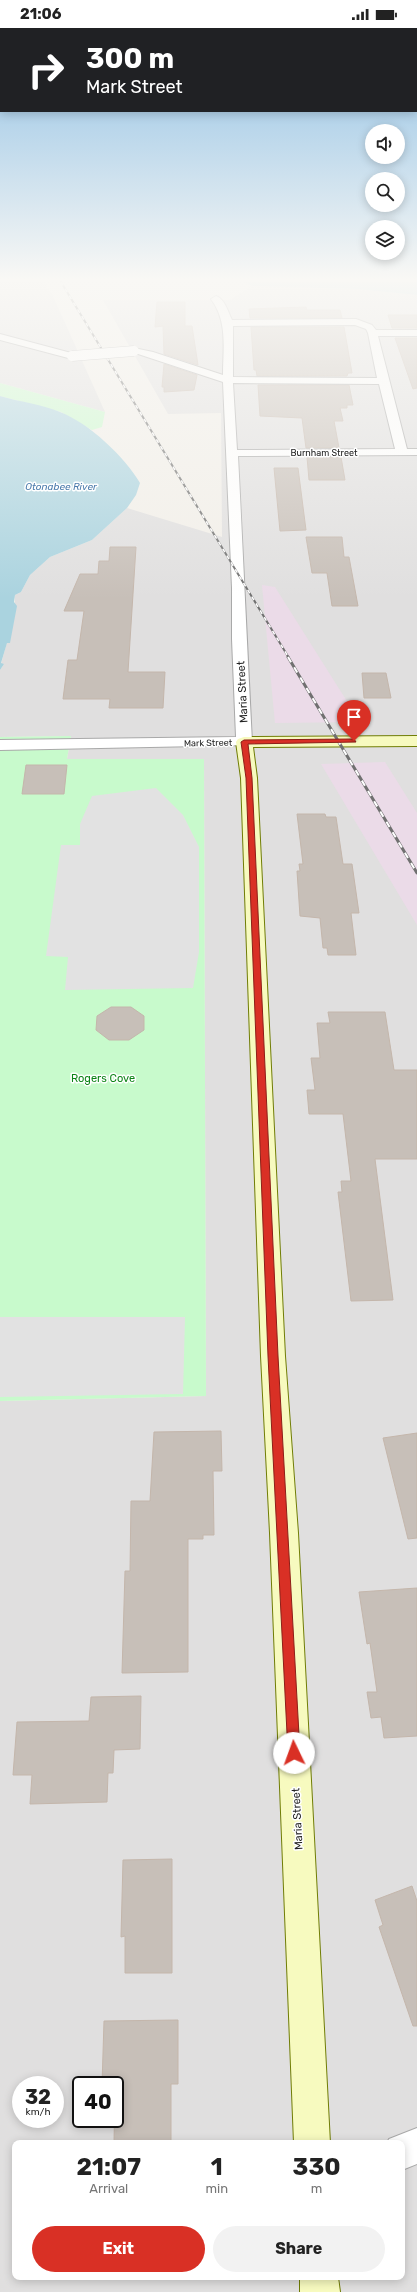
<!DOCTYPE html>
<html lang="en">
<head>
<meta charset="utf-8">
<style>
  :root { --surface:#fff; --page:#f2f2f2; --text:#222; --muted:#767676; --accent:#d93025 }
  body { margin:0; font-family:Rubik,sans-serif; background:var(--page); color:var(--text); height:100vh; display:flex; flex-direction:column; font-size:15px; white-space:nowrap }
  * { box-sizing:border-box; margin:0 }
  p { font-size:13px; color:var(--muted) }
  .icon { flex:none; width:22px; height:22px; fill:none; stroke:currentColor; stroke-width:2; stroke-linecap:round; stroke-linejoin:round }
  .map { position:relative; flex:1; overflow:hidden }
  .side { position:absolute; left:12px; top:2112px; width:393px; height:140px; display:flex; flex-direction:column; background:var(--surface); border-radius:8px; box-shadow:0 2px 10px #0003 }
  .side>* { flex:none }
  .banner { position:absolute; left:0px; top:0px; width:417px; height:84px; box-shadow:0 2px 10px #0003; background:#202124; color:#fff; overflow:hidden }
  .controls { position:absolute; left:365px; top:96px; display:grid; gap:8px }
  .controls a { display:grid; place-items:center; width:40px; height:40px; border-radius:50%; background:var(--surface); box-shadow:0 2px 10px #0003; font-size:20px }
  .speed { position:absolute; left:12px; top:2048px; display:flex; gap:8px; font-size:20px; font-weight:700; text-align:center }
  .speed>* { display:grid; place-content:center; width:52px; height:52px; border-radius:50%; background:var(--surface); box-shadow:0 2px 10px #0003; line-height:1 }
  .speed small { font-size:10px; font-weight:400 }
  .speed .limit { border:2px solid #111; border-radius:6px; background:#fff; color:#111 }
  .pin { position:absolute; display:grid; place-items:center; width:34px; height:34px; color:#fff; margin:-41px -17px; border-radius:50% 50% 50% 0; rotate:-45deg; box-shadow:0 0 4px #0007 }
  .pin .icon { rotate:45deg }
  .me { position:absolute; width:44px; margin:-22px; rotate:357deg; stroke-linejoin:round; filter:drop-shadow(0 0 3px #0008) }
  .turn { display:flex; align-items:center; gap:14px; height:84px; padding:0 20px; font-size:18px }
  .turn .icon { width:52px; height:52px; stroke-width:2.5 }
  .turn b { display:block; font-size:28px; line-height:34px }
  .eta { display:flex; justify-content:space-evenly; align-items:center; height:68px; text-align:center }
  .eta b { font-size:24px; font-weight:700; line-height:28px }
  .action { display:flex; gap:8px; margin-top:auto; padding:8px 20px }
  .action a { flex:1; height:46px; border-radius:24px; background:var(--accent); color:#fff; font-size:16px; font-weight:700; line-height:46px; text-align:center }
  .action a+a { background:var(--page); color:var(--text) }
  .status { display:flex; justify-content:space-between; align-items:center; height:28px; padding:0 20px; background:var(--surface); direction:ltr }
  .status svg { height:11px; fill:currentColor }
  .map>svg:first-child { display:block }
  .residential { fill:#e0dfdf; fill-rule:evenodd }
  .industrial { fill:#ebdbe8 }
  .park { fill:#c8facc }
  .parking { fill:#e2e2e2 }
  .water { fill:#aad3df }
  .building { fill:#c7bfb8; stroke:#c4b6ab }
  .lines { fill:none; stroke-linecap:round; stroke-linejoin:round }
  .street-casing { stroke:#a9a9a9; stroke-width:2 }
  .secondary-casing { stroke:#707d05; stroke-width:2 }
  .street { fill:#fff; fill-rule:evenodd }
  .secondary { fill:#f7fabf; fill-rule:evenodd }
  .rail-far1-casing { stroke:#707070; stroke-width:2 }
  .rail-casing { stroke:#707070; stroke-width:3 }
  .rail-far1 { stroke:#fff; stroke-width:1.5; stroke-dasharray:4; stroke-linecap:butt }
  .rail { stroke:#fff; stroke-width:2; stroke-dasharray:6; stroke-linecap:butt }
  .street-bridge-casing { stroke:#a9a9a9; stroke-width:11; stroke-linecap:butt }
  .street-bridge { stroke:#fff; stroke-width:10 }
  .route { fill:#d93025; stroke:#8d1f18 }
  .labels { text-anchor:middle; stroke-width:3; stroke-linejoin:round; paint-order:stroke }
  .far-street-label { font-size:9px; fill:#222; stroke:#fff }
  .far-water-label { font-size:10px; font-style:italic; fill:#4a7aab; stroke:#fff }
  .street-label { font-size:11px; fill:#222; stroke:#fff }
  .park-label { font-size:11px; fill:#0c8416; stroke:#fff }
</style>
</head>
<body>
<div class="status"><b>21:06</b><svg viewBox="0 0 49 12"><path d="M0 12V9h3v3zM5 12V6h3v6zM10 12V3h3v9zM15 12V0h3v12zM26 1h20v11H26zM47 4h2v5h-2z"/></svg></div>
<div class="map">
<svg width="417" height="2264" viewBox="0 0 417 2264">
  <rect width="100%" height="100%" fill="#f2efe9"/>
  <!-- residential -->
  <g class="residential">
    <path d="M0,254H44L53,268L105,384L0,355Z"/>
    <path d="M252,258L357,261L417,267V2264H0V1373L206,1368L204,732L67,731L71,708L0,709V642L4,636H1L7,614L9,615L15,586V567L21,564L30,547L50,529L92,512L127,480L222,509L221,385L168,386L103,272H230ZM21,2057H55V2091H21ZM81,2057H115V2091H81ZM15,2115H402V2249H15Z"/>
  </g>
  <!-- industrial -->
  <g class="industrial">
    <path d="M262,557L275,559L360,694L275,695Z"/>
    <path d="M385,734L417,785V897L321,736Z"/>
  </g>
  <!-- park -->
  <g class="park">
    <path d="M0,355L105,384L102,399L92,402L61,384L0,368Z"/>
    <path d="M71,708L67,731H204L206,1368L0,1373V709Z"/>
  </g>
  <!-- parking -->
  <g class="parking">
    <path d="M156,760L183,787L199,819V924L193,960L65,962L68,929L46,928L61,817H80V796L92,768Z"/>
    <path d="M0,1289H185L183,1366L0,1369Z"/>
  </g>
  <!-- water -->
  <g class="water">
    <path d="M244,254H417V267L357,261L252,258Z"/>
    <path d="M0,368C20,374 41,376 60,384C89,395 125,429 140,455L136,467L127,480L92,512L50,529L30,547L21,564L15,567L14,574L17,578L10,615H7L1,635L4,636L0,642Z"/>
  </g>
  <!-- building -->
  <g class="building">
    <path d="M157,274H185V298H192L198,337L164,326L163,298L155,299Z"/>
    <path d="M306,279L307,282H340L342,290H250L249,281Z"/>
    <path d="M388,287H417V300H392Z"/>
    <path d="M251,299H344L352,345H348L347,348H257L256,342H254Z"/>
    <path d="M395,310H417V360L413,361Z"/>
    <path d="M164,336L197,347L194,362L164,364V359H162Z"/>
    <path d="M258,357H349L353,377H347V380H340L343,393H334L339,420H306L302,390L260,388Z"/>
    <path d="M307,429H341L345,452H309Z"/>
    <path d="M274,440H298L306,502L280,503Z"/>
    <path d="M306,509H342L344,529H349L358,578H332L327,545H312Z"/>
    <path d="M110,519H136L128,644H165L163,680H109L110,671H63L68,632H77L84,583H64L80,546H98L99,533H109Z"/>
    <path d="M362,645H386L391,670H364Z"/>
    <path d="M26,737H67L64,766H22Z"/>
    <path d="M297,786H325L326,789H336L343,836H352L359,885H351L356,927H328L327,920H323L320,890L300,888L297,843H300L299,836H303Z"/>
    <path d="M111,979H131L144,988V1002L129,1012H109L96,1002L97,988Z"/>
    <path d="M328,984H385L394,1042H417V1131H375L393,1272L351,1273L338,1164H342L341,1153H351L343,1086H309L307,1062H315L311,1030H320L317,995H330Z"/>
    <path d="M221,1403L222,1443H213L214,1507H203V1511H188V1644L122,1645L125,1543H130L131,1473H150L154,1404Z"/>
    <path d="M417,1405V1510L408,1511L383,1410Z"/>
    <path d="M417,1560V1708L384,1710L381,1689L371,1690L367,1664H377L370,1615L367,1616L359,1564Z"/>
    <path d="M141,1668L140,1721L114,1722L113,1745H108L107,1774L30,1776L32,1747H13L17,1694L89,1693L91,1669Z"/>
    <path d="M172,1831V1945H125V1908L121,1909L123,1832Z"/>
    <path d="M412,1858L417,1873V1998H413L379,1899L383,1897L375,1872Z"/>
    <path d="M178,1992V2056H171V2115H114L115,2057H102L104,1993Z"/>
  </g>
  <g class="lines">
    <!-- street casing -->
    <g class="street-casing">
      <g id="street">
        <path d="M216,268C225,271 228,284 232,292L356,291L372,297L376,302H417V308H378L407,421H417V427L238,428C243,524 247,619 252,714L250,717L0,722V712L236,709L232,611V560L223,354L129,323L134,320L153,324L223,347C223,320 228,294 211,271ZM355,297L366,301L368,305L377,350L233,349V298ZM233,355L379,356L395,421L237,422Z"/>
        <path d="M0,306L75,326L77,328L72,331L0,312Z"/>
        <path d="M417,2100V2136L402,2142V2115H387L389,2111Z"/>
      </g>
    </g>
    <!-- secondary casing -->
    <g class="secondary-casing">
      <g id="secondary">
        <path d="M417,708V718L253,719L257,750L285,1328L298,1505L330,2115H294L270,1505L261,1328L241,750L236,714L238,711L244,709Z"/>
        <path d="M300,2249H338L340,2264H300Z"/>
      </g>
    </g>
    <!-- street -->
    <use href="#street" class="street"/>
    <!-- secondary -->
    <use href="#secondary" class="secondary"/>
    <!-- rail-far1 casing -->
    <g class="rail-far1-casing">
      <path id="rail-far1" d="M61,254L289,630"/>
    </g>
    <!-- rail casing -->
    <g class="rail-casing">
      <path id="rail" d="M288,629L417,845"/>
    </g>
    <!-- rail-far1 -->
    <use href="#rail-far1" class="rail-far1"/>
    <!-- rail -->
    <use href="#rail" class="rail"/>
    <!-- street-bridge casing -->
    <g class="street-bridge-casing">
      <path id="street-bridge" d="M72,328L134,323"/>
    </g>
    <!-- street-bridge -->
    <use href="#street-bridge" class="street-bridge"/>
  </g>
  <!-- sky -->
  <linearGradient id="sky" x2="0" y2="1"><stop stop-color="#8fc0e4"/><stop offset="0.44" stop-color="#f9f8f5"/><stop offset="1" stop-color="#f9f8f5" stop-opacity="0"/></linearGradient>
  <rect width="417" height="571" fill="url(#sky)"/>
  <!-- route -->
  <path class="route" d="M354,711L356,714L248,716L252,750L278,1328L300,1725L298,1729L294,1731L289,1729L288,1725L268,1328L246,750L241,714L244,712Z"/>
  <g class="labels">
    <!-- far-street labels -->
    <g class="far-street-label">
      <text x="324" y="428">Burnham Street</text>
      <text transform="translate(208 715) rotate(-1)" y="3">Mark Street</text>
    </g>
    <!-- far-water labels -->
    <g class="far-water-label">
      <text x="61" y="462">Otonabee River</text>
    </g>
    <!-- street labels -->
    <g class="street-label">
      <text transform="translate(242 664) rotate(-93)" y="4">Maria Street</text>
      <text transform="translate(297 1791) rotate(-93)" y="4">Maria Street</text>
    </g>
    <!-- park labels -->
    <g class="park-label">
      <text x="103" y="1054">Rogers Cove</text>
    </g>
  </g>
</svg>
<div class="controls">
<a><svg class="icon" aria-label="sound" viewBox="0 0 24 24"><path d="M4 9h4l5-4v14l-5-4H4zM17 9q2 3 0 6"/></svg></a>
<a><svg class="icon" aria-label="search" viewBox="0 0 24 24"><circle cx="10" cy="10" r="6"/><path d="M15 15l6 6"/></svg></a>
<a><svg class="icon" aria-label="layers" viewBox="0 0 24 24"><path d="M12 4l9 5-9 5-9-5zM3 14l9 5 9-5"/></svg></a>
</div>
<div class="speed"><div>32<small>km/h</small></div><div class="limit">40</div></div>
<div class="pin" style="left:354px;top:713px;background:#d93025"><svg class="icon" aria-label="arrive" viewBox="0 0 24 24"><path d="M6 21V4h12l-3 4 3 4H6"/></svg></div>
<svg class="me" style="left:294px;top:1725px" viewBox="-20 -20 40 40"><circle r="19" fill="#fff"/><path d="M0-13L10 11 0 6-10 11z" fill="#d93025"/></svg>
<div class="banner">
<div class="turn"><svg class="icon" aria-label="right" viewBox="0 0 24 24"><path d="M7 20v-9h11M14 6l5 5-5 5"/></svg><div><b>300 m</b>Mark Street</div></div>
</div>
<section class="side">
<div class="eta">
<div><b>21:07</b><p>Arrival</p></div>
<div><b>1</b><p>min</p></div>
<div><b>330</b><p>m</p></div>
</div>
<div class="action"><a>Exit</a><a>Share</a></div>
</section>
</div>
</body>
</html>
